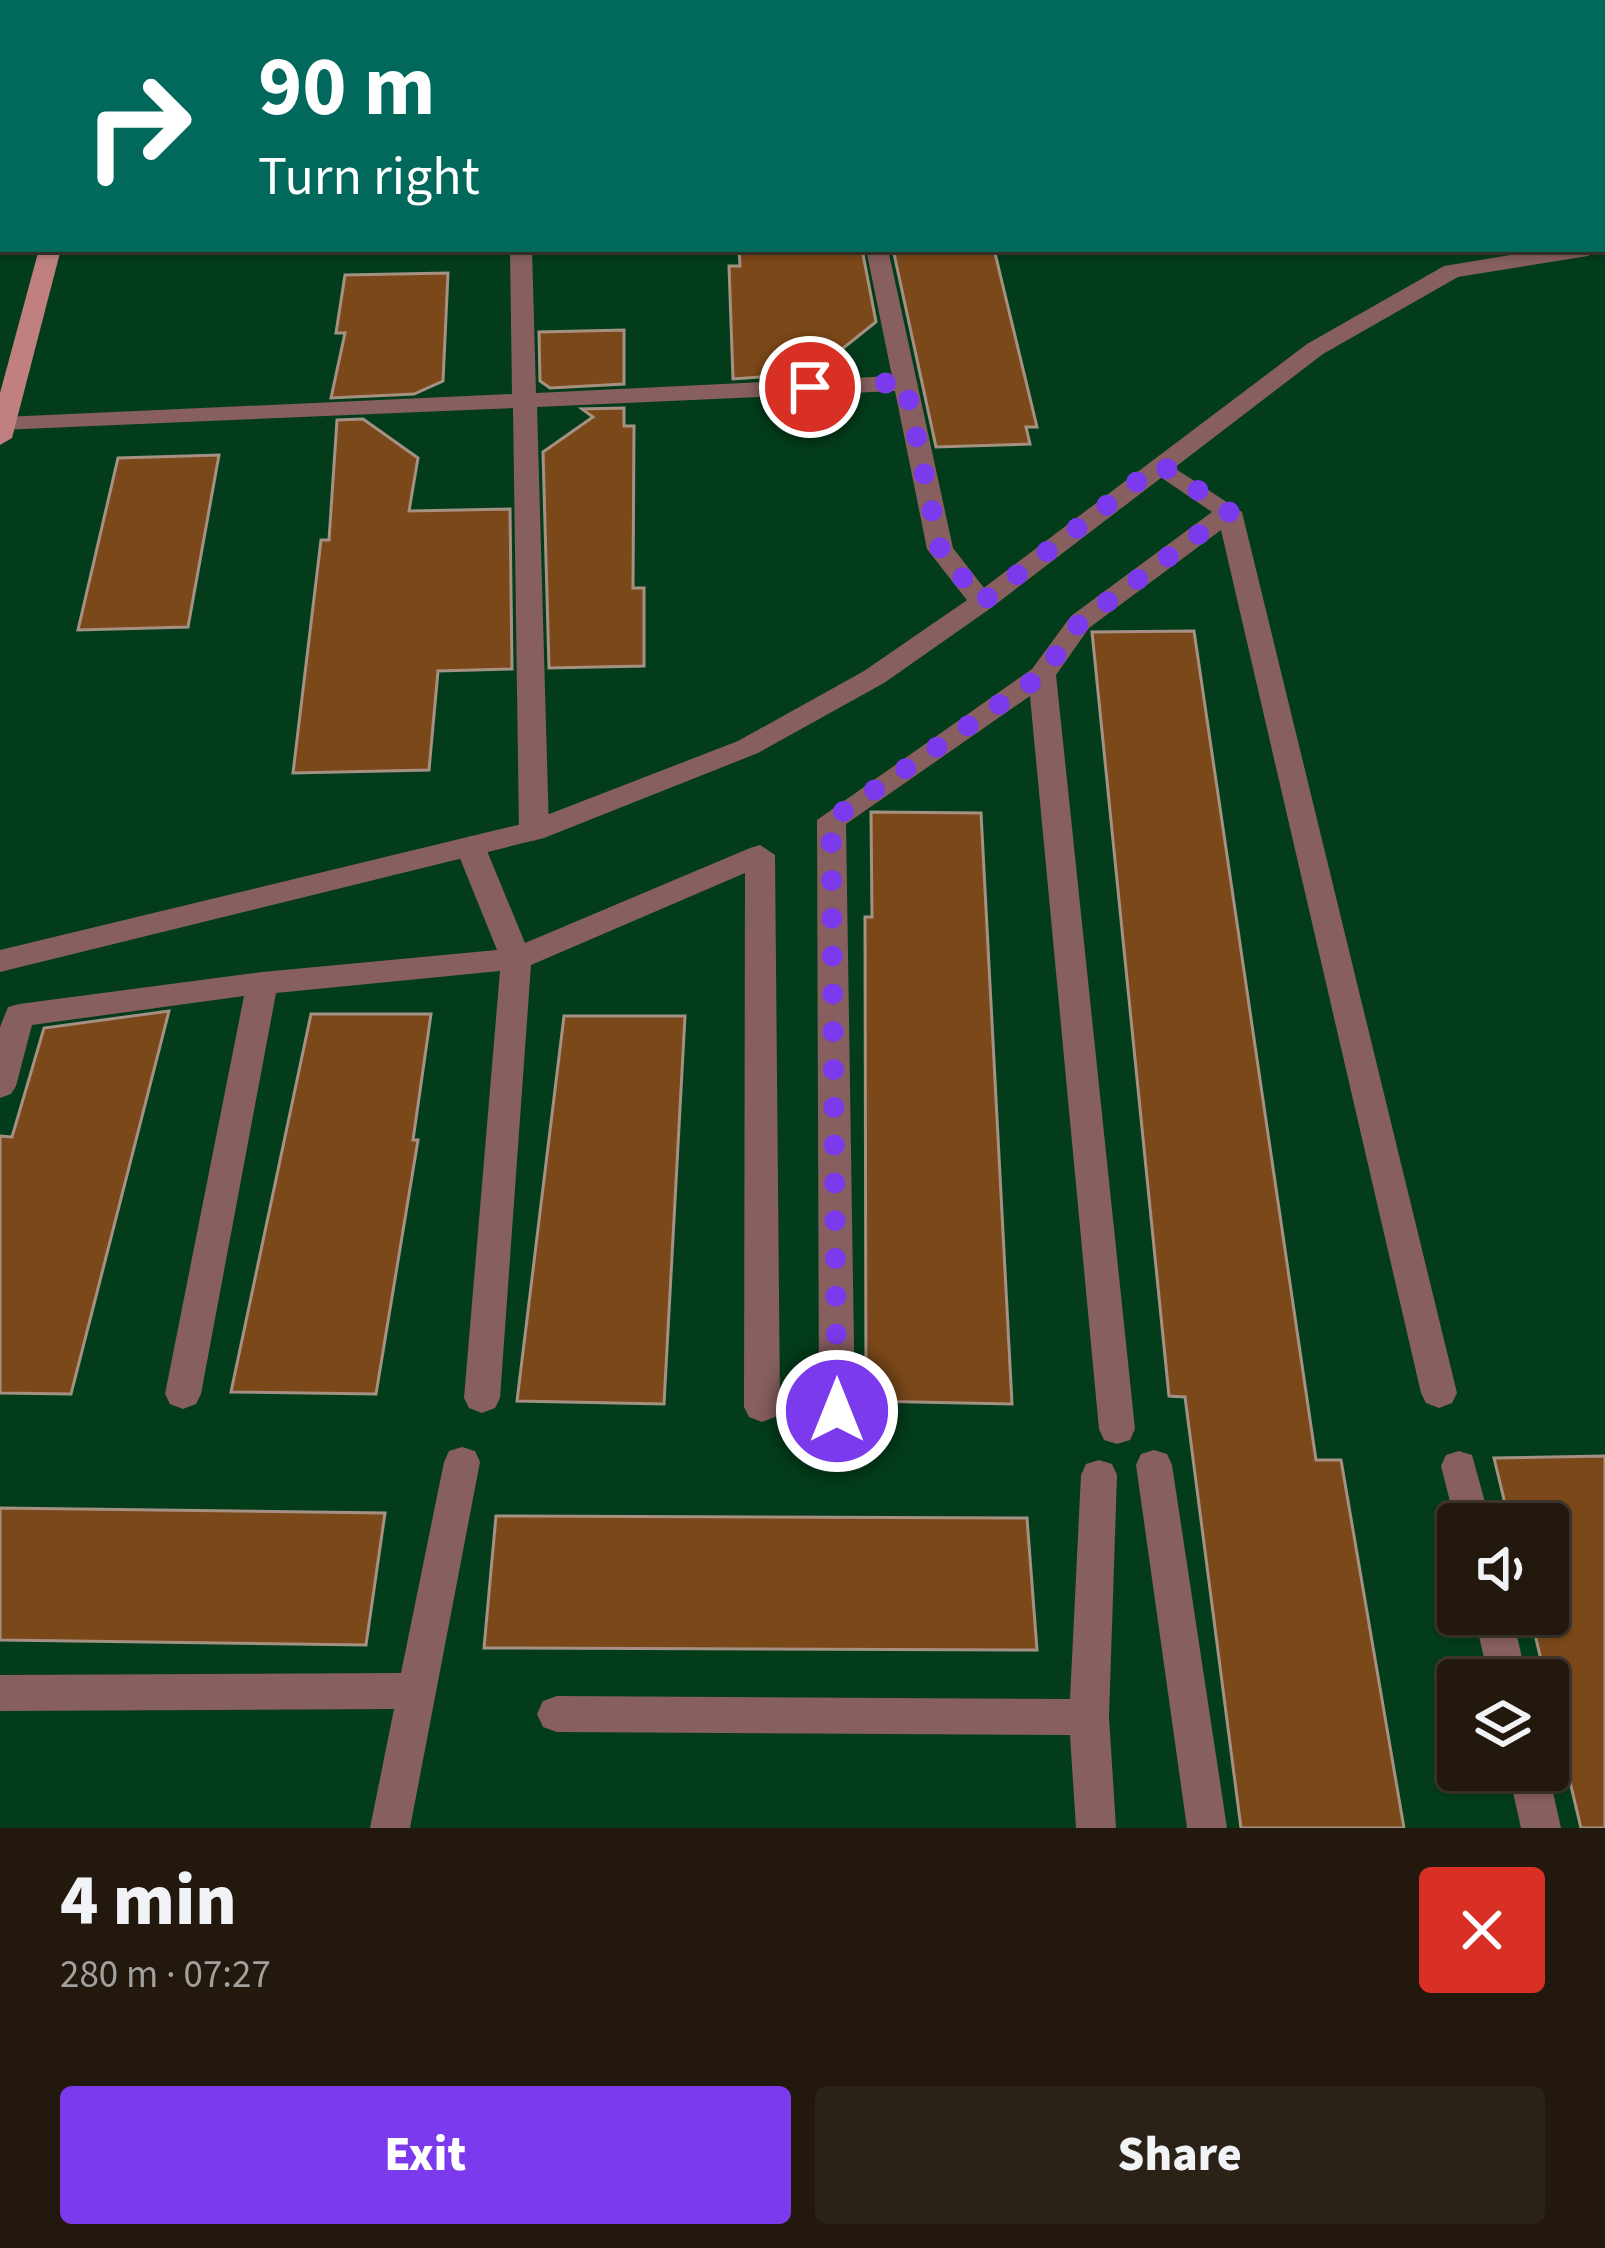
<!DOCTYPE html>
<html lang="en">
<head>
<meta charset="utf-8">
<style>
  :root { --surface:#22180e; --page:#2a2117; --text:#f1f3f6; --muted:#a2a09e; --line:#3f372e; --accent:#7c3aed }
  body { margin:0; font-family:"Source Sans 3",sans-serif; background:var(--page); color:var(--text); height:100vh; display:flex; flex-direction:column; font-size:45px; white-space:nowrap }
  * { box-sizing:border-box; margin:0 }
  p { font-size:39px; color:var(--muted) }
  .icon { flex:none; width:66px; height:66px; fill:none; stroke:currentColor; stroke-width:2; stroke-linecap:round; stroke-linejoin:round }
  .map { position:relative; height:1828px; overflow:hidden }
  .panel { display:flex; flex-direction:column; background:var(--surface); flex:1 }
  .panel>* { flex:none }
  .banner { position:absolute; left:0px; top:0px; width:1605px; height:252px; box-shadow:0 3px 9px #0004,0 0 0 3px var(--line); background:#00695c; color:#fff; overflow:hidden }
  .controls { position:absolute; left:1437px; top:1503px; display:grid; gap:24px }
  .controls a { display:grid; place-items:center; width:132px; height:132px; border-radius:12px; background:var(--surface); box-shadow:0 3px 9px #0004,0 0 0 3px var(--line); font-size:60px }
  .pin { position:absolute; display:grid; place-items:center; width:102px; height:102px; color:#fff; margin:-51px; border:6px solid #fff; border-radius:50%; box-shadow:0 3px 12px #0007 }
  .me { position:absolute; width:132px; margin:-66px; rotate:0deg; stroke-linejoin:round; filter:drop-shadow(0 0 9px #0008) }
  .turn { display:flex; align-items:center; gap:42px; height:252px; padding:0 60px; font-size:54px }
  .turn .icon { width:156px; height:156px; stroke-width:2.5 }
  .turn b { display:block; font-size:84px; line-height:102px }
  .round { display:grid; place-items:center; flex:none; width:126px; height:126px; border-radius:12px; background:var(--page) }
  .head { display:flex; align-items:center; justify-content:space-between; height:204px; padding:0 60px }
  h1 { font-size:72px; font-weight:800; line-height:90px }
  .button { display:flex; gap:24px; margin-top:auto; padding:24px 60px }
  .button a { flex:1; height:138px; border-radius:12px; background:var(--accent); color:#fff; font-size:48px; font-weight:800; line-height:138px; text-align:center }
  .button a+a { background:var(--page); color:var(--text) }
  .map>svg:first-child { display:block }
  .green { fill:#033c1b; fill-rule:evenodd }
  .building { fill:#7b4819; stroke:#a59183; stroke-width:3 }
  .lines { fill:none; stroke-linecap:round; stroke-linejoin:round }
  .minor { fill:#865f5e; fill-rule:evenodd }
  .tertiary { fill:#865f5e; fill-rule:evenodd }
  .secondary { fill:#bf807f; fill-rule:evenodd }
  .route { stroke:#7c3aed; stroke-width:21; stroke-dasharray:0 37.8 }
</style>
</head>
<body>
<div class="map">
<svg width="1605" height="1828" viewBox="0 0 1605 1828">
  <rect width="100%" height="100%" fill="#2d2012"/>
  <!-- green -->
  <path class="green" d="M0,0H1605V1828H0ZM3,3H1602V249H3ZM1458,1524H1548V1614H1458ZM1458,1680H1548V1770H1458Z"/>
  <!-- building -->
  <g class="building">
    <path d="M739,249H862L876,322L812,373L733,379L729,266H740Z"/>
    <path d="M893,249H994L1037,427H1026L1030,444L936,447Z"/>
    <path d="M448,273L443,381L414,394L331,398L345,333H336L345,275Z"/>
    <path d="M624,330V384L550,388L540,381L539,332Z"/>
    <path d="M624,408V426H634L633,588H644V666L549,668L543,452L593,417L582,409Z"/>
    <path d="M363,419L418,458L409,511L510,509L512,669L438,671L429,770L293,773L321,540H329L337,420Z"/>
    <path d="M219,455L188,627L78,630L118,458Z"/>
    <path d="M1194,631L1316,1460H1341L1404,1828H1241L1185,1397L1169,1396L1092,632Z"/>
    <path d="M871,812L981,813L1012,1404L866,1401L865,917H872Z"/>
    <path d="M169,1011L71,1394L0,1393V1136L12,1137L44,1028Z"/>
    <path d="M311,1014H431L413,1140H418L376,1394L231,1392Z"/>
    <path d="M564,1016H685L664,1404L517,1401Z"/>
    <path d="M1605,1456V1828H1581L1533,1626H1548V1524H1510L1494,1458Z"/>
    <path d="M0,1508L385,1513L366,1645L0,1640Z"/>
    <path d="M496,1516L1027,1518L1037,1650L484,1648Z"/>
  </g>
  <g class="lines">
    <!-- minor -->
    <g class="minor">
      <path d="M1326,0H1356L1358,3H1328Z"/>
      <path d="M1425,0H1446L1448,3H1427Z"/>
      <rect x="0" y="200" width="3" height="14"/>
      <path d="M510,249H532L536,393L892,376L866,249H888L953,548L995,602L991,608H973L927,549L895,391L537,407L549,831L534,841L519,831L513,408L0,430L4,417L512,394Z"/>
      <path d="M1159,458L1242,512L1457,1393L1452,1403L1439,1408L1426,1403L1421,1393L1221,530L1089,628L1056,675L1135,1429L1130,1440L1117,1444L1104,1440L1099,1429L1030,696L846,824L855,1411L850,1422L837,1426L824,1422L819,1411L817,820L1032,669L1071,616L1212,512L1150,470L1147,465Z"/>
      <path d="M470,836L485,846L525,943L750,848L760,845L775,855L780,1407L775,1417L762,1422L749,1417L744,1407L745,873L531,965L500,1398L495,1408L482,1413L469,1408L464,1398L500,971L276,993L201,1394L196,1404L183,1409L170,1404L165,1394L244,996L32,1025L16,1086L11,1094L0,1098V1027L8,1007L19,1004L262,972L497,950L455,846Z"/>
      <path d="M462,1447L475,1451L480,1462L410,1828H370L394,1709L0,1711V1675L401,1673L444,1462L449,1451Z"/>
      <path d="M1154,1450L1167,1454L1172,1465L1227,1828H1187L1136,1465L1141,1454Z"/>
      <path d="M1459,1451L1472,1455L1491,1524H1458V1533L1441,1466L1446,1455Z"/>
      <path d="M1099,1460L1112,1464L1117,1475L1109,1717L1116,1828H1076L1070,1735L557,1732L543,1727L537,1714L543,1701L557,1696L1070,1699L1081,1475L1086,1464Z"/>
      <path d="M1474,1614H1512L1527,1680H1489Z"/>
      <path d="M1508,1770H1548L1561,1828H1521Z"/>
    </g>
    <!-- tertiary -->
    <path class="tertiary" d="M1547,249H1599L1588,256L1458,277L1323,354L991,608L884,683L758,753L544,838L0,972V950L526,823L738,741L864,671L973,596L1307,344L1444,266Z"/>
    <!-- secondary -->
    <g class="secondary">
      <path d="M107,0H127L106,3Z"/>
      <path d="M39,249H61L12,438L0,445V393Z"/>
    </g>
  </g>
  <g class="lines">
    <!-- route -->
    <path class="route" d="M810,387L905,382L940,549L982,602L1160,464L1229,512L1080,622L1042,675L831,820L837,1411"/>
  </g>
</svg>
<div class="controls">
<a><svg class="icon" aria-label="sound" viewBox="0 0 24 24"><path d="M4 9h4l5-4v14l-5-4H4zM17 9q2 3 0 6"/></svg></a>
<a><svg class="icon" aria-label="layers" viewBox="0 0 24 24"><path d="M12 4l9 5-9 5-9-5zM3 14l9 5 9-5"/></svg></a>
</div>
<div class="pin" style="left:810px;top:387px;background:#d93025"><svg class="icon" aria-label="arrive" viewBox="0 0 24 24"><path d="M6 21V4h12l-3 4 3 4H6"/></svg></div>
<svg class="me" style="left:837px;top:1411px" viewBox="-20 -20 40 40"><circle r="17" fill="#7c3aed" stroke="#fff" stroke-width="3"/><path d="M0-11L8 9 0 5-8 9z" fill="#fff"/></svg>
<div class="banner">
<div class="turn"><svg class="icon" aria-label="right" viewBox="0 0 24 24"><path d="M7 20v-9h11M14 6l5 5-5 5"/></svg><div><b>90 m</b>Turn right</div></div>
</div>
</div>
<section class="panel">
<div class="head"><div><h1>4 min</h1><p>280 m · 07:27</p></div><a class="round" style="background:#d93025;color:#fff"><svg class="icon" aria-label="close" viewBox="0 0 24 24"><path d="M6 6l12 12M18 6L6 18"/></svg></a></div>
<div class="button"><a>Exit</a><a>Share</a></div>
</section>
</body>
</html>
